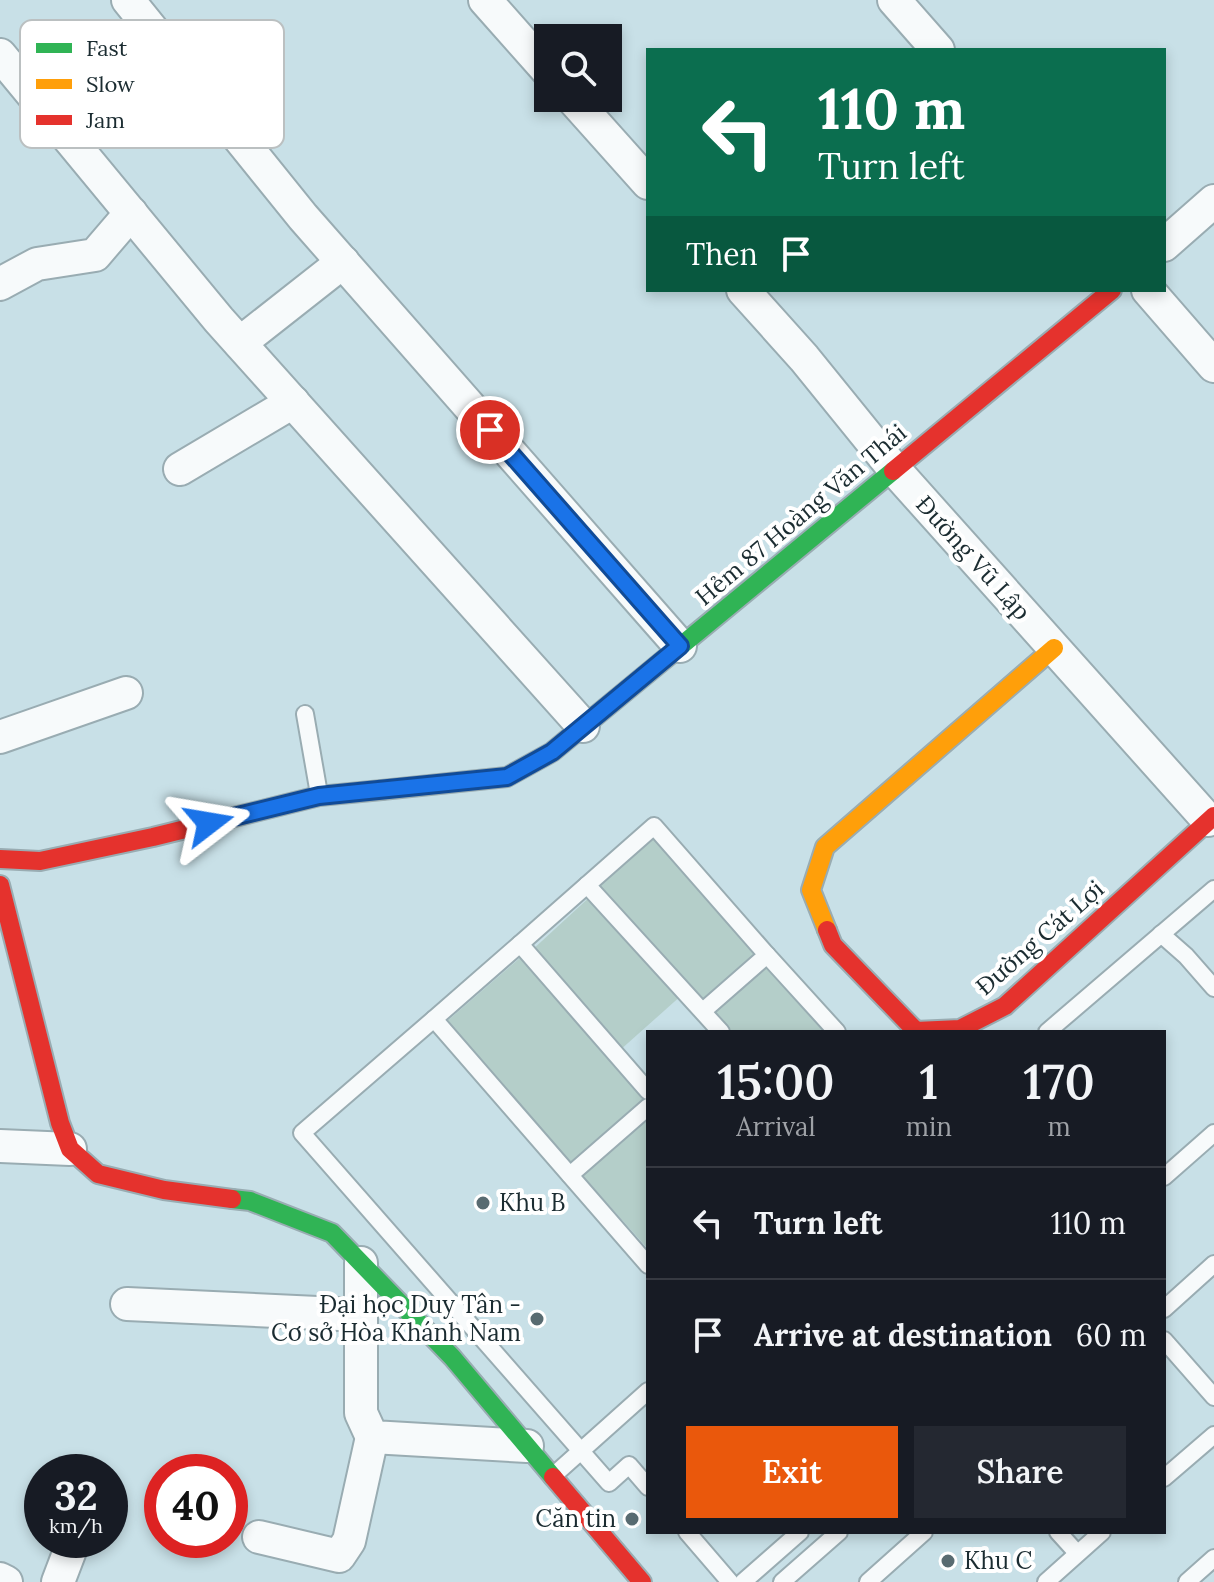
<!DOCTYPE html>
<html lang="en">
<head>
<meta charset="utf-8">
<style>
  :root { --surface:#171b24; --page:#242831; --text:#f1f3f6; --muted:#9ea1a6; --line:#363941; --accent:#ea580c }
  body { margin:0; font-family:Lora,serif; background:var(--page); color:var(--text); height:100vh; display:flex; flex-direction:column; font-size:30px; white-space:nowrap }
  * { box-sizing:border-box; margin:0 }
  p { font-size:26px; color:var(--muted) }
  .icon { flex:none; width:44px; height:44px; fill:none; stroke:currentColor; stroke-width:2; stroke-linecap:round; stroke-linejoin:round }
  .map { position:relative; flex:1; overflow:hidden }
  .drawer { position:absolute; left:646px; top:1030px; width:520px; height:504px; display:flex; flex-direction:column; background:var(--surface); border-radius:0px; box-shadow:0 4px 12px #0003 }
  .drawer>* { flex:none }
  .banner { position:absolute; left:646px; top:48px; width:520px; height:244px; border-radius:0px; box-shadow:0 4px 12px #0003; background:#0b6e4f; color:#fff; overflow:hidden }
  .fabs { position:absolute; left:534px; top:24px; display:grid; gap:16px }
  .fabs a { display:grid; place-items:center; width:88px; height:88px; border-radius:0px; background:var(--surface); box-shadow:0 4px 12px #0003; font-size:40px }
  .speed { position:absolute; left:24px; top:1454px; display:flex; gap:16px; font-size:40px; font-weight:700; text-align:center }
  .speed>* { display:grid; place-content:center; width:104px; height:104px; border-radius:50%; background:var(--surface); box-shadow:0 4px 12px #0003; line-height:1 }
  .speed small { font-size:20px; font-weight:400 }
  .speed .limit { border:12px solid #d22; background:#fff; color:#111 }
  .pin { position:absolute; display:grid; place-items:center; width:68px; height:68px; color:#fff; margin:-34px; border:4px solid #fff; border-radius:50%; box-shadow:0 2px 8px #0007 }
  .me { position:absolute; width:88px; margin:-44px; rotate:76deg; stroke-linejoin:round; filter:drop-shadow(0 0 6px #0008) }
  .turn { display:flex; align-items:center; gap:28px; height:168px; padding:0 40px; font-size:36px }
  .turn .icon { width:104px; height:104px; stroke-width:2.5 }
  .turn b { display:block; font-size:56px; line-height:68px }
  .then { display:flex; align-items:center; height:76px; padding:0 40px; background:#0003; gap:16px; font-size:30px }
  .eta { display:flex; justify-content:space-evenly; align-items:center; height:136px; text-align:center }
  .eta b { font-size:48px; font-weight:600; line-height:56px }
  .primary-button { display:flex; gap:16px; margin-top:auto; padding:16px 40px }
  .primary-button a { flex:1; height:92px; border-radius:0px; background:var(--accent); color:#fff; font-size:32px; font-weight:600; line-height:92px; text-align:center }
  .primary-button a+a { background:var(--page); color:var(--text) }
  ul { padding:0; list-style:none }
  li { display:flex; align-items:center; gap:24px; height:112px; padding:0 40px; border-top:2px solid var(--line) }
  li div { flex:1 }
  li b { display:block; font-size:30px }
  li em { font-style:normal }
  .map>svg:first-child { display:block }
  .green { fill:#b4cec9 }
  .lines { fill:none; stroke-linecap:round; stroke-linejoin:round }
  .lane-casing { stroke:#99acb2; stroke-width:20 }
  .street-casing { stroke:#99acb2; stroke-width:36 }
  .fast-casing { stroke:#99acb2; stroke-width:22 }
  .slow-casing { stroke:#99acb2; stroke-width:22 }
  .jam-casing { stroke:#99acb2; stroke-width:22 }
  .lane { stroke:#f7fafb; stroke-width:16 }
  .street { stroke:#f7fafb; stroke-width:32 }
  .fast { stroke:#30b455; stroke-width:18 }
  .slow { stroke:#ff9f0a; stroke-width:18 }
  .jam { stroke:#e5322d; stroke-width:18 }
  .route-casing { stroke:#114b97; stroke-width:20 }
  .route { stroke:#1a73e8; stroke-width:14 }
  .poi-dot { fill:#586b71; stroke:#fff; stroke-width:3 }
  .labels { text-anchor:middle; stroke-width:8; stroke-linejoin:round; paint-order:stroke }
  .street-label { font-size:24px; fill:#1b2c31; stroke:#fff }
  .poi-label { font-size:24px; fill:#1b2c31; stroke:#fff; text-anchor:start }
  .key { fill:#fff; stroke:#bbc0c1; stroke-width:2 }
  .key-label { font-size:22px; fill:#1b2c31 }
</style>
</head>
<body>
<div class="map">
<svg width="1214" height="1582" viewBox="0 0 1214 1582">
  <rect width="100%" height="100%" fill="#c8e0e7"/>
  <!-- green -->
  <g class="green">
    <path d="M651,833L760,954L704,1005L594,884Z"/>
    <path d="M593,894L683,994L619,1051L530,952Z"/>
    <path d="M521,957L648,1102L573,1167L446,1022Z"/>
    <path d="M765,960L829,1032H729L709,1010Z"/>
    <path d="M648,1115V1249L581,1174Z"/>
  </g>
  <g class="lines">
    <!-- lane casing -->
    <g class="lane-casing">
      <g id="lane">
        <path d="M305,714L319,794"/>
        <path d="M587,885L721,1032"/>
        <path d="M1161,934L1186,956L1214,988"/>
        <path d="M520,944L654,826L767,955L703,1011"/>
        <path d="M767,955L837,1032"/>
        <path d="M434,1019L520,944L648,1091"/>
        <path d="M1047,1032L1214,889"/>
        <path d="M570,1175L648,1107"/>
        <path d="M1164,1177L1214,1133"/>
        <path d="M648,1265L434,1019L302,1133L609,1483L629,1465L648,1487"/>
        <path d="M1164,1309L1214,1264"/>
        <path d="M1164,1340L1214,1397"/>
        <path d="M554,1475L648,1391"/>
        <path d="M1164,1478L1214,1435"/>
        <path d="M687,1532L730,1582"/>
        <path d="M1058,1532L1077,1553"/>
        <path d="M743,1582L800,1532"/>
        <path d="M782,1582L839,1532"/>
        <path d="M868,1582L924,1532"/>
        <path d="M1046,1582L1102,1532"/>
        <path d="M1187,1582L1214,1558"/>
      </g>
    </g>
    <!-- street casing -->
    <g class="street-casing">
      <g id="street">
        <path d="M128,0L303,217L680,646"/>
        <path d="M485,0L548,71"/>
        <path d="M894,0L938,50"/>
        <path d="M0,55L219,320L583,726"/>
        <path d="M572,98L648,183"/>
        <path d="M1164,245L1214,201"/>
        <path d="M0,284L37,264L95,255L131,213"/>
        <path d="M743,290L804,358L894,469L1208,820"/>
        <path d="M1148,290L1214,366"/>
        <path d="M240,343L343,262"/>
        <path d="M180,469L293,402"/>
        <path d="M0,737L126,693"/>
        <path d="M0,1146L70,1149"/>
        <path d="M361,1263V1413L372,1437L527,1446"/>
        <path d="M127,1304L360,1315"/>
        <path d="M259,1537L339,1556L349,1541L372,1437"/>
        <path d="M0,1579L6,1582"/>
        <path d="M58,1582L74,1540"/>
      </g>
    </g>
    <!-- fast casing -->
    <g class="fast-casing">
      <g id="fast">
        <path d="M382,790L507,777L552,752L893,471"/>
        <path d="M232,1199L250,1201L332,1233L452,1357L553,1477"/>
      </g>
    </g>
    <!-- slow casing -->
    <g class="slow-casing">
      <path id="slow" d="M827,930L811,890L825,847L1054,648"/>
    </g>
    <!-- jam casing -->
    <g class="jam-casing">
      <g id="jam">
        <path d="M893,471L1112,290"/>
        <path d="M0,859L40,861L153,837L319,796L382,790"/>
        <path d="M0,885L60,1123L70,1149L98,1174L164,1190L232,1199"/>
        <path d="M827,930L833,945L916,1031L960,1029L1005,1006L1214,816"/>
        <path d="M553,1477L642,1582"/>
      </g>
    </g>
    <!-- lane -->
    <use href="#lane" class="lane"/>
    <!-- street -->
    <use href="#street" class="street"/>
    <!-- fast -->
    <use href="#fast" class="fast"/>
    <!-- slow -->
    <use href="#slow" class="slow"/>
    <!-- jam -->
    <use href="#jam" class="jam"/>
  </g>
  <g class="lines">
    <!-- route casing -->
    <g class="route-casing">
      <path id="route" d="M209,823L319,796L507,777L552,752L680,646L490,430"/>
    </g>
    <!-- route -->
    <use href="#route" class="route"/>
  </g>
  <!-- markers -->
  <g class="poi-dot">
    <circle cx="483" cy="1203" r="8"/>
    <circle cx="537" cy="1319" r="8"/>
    <circle cx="632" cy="1519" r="8"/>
    <circle cx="948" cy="1561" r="8"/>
  </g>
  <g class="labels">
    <!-- street labels -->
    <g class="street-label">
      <text transform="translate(801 515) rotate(-40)" y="8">Hẻm 87 Hoàng Văn Thái</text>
      <text transform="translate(973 558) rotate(48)" y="8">Đường Vũ Lập</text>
      <text transform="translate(1040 938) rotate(-41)" y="8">Đường Cát Lợi</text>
    </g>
    <!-- poi labels -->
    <g class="poi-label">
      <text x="499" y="1211">Khu B</text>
      <text x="521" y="1313" text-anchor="end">Đại học Duy Tân -<tspan x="521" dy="28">Cơ sở Hòa Khánh Nam</tspan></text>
      <text x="616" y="1527" text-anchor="end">Căn tin</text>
      <text x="964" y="1569">Khu C</text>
    </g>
  </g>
  <!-- legend -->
  <rect x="20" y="20" width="264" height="128" rx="12" class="key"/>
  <rect x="36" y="43" width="36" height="10" fill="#30b455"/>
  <rect x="36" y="79" width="36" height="10" fill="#ff9f0a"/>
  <rect x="36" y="115" width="36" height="10" fill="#e5322d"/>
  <g class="key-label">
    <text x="86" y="56">Fast</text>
    <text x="86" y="92">Slow</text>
    <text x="86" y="128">Jam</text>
  </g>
</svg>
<div class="fabs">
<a><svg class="icon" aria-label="search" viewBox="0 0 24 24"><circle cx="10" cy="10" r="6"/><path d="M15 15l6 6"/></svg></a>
</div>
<div class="speed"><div>32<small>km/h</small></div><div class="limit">40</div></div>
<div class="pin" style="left:490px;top:430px;background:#d93025"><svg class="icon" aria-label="arrive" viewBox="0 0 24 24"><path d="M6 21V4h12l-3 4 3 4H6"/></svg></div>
<svg class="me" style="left:209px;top:823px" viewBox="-20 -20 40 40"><path d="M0-17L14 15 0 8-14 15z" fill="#1a73e8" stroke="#fff" stroke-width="4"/></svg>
<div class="banner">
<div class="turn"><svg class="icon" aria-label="left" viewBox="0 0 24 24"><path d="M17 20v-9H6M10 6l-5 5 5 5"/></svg><div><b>110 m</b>Turn left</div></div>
<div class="then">Then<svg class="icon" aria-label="arrive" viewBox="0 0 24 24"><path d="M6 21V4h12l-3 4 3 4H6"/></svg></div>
</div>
<section class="drawer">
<div class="eta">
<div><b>15:00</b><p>Arrival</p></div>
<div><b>1</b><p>min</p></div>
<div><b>170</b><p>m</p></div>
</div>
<ul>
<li><svg class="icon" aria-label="left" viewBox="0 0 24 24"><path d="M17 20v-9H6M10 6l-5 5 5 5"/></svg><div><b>Turn left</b></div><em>110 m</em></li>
<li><svg class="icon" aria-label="arrive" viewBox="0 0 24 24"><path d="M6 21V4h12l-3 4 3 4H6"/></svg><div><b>Arrive at destination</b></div><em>60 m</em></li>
</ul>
<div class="primary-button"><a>Exit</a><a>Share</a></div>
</section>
</div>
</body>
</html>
